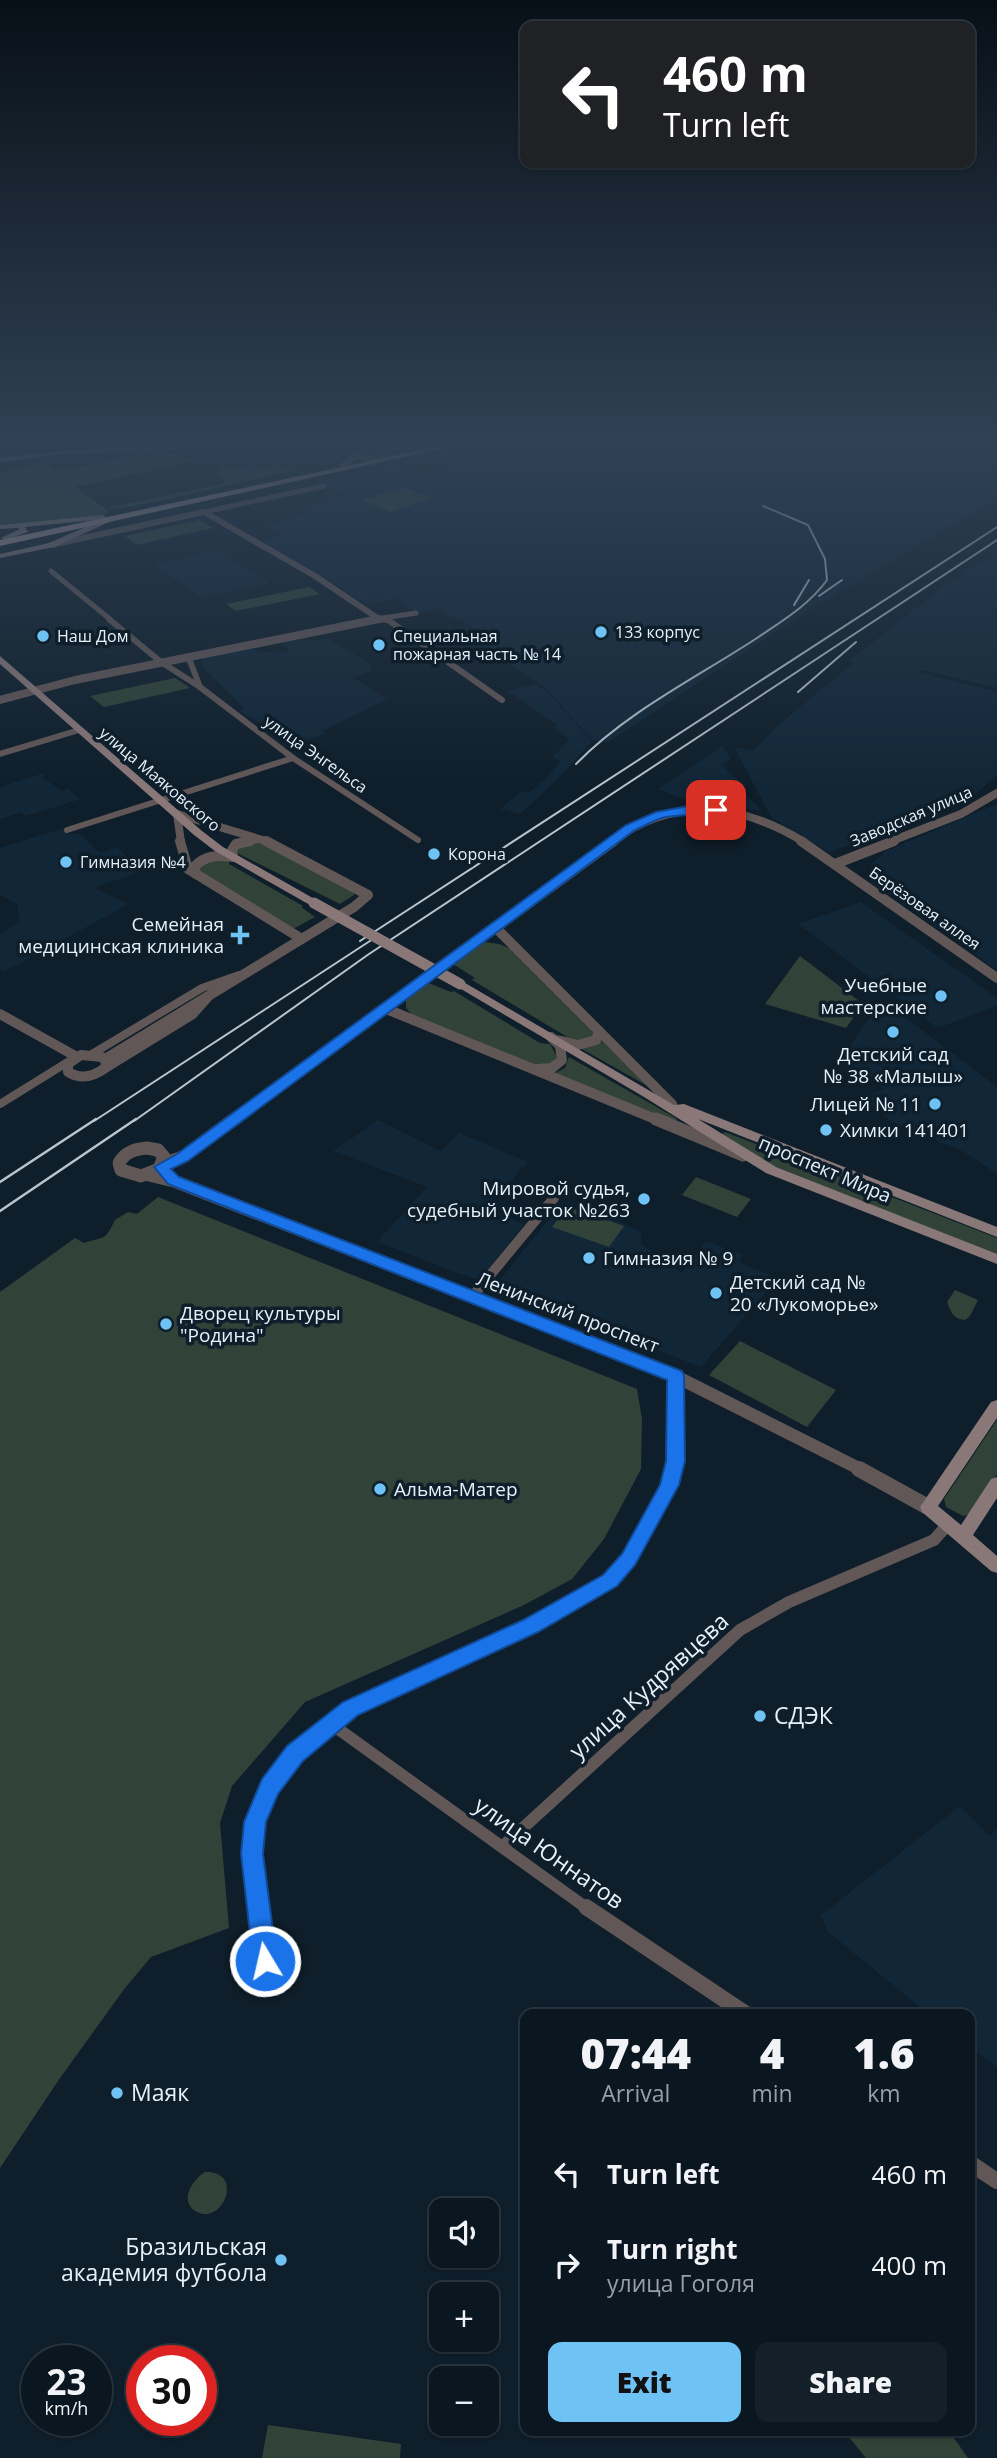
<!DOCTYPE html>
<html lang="en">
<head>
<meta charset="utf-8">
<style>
  :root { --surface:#0a1620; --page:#131f29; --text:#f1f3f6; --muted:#999fa5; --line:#2a353e; --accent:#6fc2f4 }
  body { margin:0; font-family:"Open Sans",sans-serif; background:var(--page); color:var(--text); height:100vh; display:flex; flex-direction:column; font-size:26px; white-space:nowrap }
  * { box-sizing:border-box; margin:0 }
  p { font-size:23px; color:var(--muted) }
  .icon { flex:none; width:38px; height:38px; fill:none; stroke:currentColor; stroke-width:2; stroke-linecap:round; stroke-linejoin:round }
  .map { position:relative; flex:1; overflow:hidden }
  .side { position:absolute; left:520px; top:2009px; width:455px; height:427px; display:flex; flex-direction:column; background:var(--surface); border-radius:14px; box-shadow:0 2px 5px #0004,0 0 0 2px var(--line) }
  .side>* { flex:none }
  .top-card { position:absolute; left:520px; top:21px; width:455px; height:147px; border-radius:14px; box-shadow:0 2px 5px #0004,0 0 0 2px var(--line); background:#202124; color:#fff; overflow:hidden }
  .buttons { position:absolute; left:429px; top:2198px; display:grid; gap:14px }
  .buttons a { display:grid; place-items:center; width:70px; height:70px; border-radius:14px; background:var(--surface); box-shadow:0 2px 5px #0004,0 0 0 2px var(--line); font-size:35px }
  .speed { position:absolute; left:21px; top:2345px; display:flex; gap:14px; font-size:35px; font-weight:700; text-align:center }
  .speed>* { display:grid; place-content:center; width:91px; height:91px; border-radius:50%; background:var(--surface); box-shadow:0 2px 5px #0004,0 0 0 2px var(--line); line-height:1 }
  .speed small { font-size:18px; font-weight:400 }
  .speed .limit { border:10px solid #d22; background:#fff; color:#111 }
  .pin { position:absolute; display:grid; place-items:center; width:60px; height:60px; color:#fff; margin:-30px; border-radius:14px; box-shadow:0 4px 10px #0006 }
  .me { position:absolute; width:77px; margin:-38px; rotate:351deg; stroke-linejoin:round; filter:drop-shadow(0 0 5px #0008) }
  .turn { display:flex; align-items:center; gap:24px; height:147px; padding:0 28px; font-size:32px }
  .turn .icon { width:91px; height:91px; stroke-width:2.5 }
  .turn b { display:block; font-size:49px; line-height:60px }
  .eta { display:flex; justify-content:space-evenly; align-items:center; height:119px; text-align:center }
  .eta b { font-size:42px; font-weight:800; line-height:49px }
  .primary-button { display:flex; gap:14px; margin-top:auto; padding:14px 28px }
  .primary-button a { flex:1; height:80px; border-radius:14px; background:var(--accent); color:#111; font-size:28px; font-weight:800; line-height:80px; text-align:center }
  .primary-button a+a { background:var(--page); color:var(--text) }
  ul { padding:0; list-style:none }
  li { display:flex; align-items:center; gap:21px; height:91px; padding:0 28px }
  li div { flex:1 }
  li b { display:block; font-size:26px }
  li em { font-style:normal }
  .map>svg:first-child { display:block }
  .built { fill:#112738 }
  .green { fill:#314338 }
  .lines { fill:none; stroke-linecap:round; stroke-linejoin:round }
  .minor-far5 { stroke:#625757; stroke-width:5 }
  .minor-far4 { stroke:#625757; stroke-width:6 }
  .minor-far3 { stroke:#625757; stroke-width:8 }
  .minor-far2 { stroke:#625757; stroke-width:10 }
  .minor-far1 { stroke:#625757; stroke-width:12 }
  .minor { stroke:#625757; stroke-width:16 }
  .tertiary-far4 { stroke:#625757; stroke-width:6 }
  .tertiary-far3 { stroke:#625757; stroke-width:8 }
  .tertiary-far2 { stroke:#625757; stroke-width:10 }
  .tertiary-far1 { stroke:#625757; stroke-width:13 }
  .tertiary { stroke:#625757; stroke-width:16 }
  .secondary { fill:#8a7879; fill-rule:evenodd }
  .trunk { fill:#b89e9f; fill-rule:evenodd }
  .rail-far1 { stroke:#b9c5ce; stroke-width:2 }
  .rail { stroke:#b9c5ce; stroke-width:2.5 }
  .secondary-bridge { stroke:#8a7879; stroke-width:11 }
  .route { fill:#1a73e8; stroke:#114b97; stroke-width:2 }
  .poi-dot { fill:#6fc2f4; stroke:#0e1e2a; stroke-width:2.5 }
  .labels { text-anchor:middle; stroke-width:7; stroke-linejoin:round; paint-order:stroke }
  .far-poi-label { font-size:16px; fill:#e5f0f9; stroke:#0e1e2a; text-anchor:start }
  .far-street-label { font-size:16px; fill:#e5f0f9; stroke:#0e1e2a }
  .poi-label { font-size:19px; fill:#e5f0f9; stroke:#0e1e2a; text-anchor:start }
  .street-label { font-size:19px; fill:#e5f0f9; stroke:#0e1e2a }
  .near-street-label { font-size:23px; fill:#e5f0f9; stroke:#0e1e2a }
  .near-poi-label { font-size:23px; fill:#e5f0f9; stroke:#0e1e2a; text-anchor:start }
</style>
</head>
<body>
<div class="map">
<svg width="997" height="2458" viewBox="0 0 997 2458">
  <rect width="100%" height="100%" fill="#0e1e2a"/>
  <!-- built -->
  <g class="built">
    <path d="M251,442H349V449L337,451V446L284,457L232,463L229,466L189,455Z"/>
    <path d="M491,442H997V498L797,618L607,743L592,740L544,687L473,640L488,634L437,609L418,614L397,598L369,605L262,541L284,534L267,526L316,511L308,506L348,496L318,483L397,466L409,472L403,474L413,479L452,468L426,457Z"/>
    <path d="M216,551L270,583L200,597L154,565Z"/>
    <path d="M997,555V688L922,670L921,672L997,692V775L975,795L959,803L908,825L829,852L771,817L734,747L753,751L776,727L853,663L849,661L929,598L977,564Z"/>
    <path d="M303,636L311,642L326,638L368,662L373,670L353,678L388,699L322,731L325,734L298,743L241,712L244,708L203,667L202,657L252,647L259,653L273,651L277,654L290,651L281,641Z"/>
    <path d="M535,684L547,692L592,741L558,779L520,814L500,809L520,792H530L546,778L561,761L552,758L569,739L554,727L557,725L508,691Z"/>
    <path d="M722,746L731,759L721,765L744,785L739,788L762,811L688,801L658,789Z"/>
    <path d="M44,773L46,774L42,777L62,791L68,789L81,799L26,816L21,812L0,819V787Z"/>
    <path d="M997,804V970L871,882V864L886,851Z"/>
    <path d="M64,828L69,833L80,834L100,853L117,847L141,871L94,888L129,904L4,972L0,970V934L20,921L17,904L0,895V848Z"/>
    <path d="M861,902L997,998V1005L938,1028L798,924Z"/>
    <path d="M888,1004L997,1087V1174L964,1152L893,1122L862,1099L884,1089L842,1057L871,1016Z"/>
    <path d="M378,1120L440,1151L459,1133L528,1162L485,1209L524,1224L479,1281L377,1242L427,1187L333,1151Z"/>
    <path d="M571,1204L587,1206L641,1232V1244L682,1273L706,1241L743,1255L739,1262L778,1278L701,1367L494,1287L557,1209Z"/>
    <path d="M960,1806L990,1836L997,1829V2067L970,2047V2014H929L828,1932L821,1915Z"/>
  </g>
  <!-- green -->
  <g class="green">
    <path d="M137,451H160L197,460L75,487L105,508L222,484L225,481L219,474L223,470L218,467L250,471L272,466L270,463L291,470L349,458L155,502C138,505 122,509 106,508L108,512L104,515L0,525V472L48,463L53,469L78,467L134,456Z"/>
    <path d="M406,488L433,498L390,512L362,500L372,497L378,499L375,496Z"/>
    <path d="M199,520L213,528L137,545L125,536Z"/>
    <path d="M309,587L320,594L236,611L226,604Z"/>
    <path d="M175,678L190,688L104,707L90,696Z"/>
    <path d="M259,841L354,893V895L340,904L237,853L236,848Z"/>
    <path d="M203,861H229V864L303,906L301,907L315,917L295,928L289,927L199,871Z"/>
    <path d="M484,942L499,944L511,949L593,1030V1036L580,1040L569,1038L472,980L475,978L453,964Z"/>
    <path d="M800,956L863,1004L846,1028L765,1004Z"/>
    <path d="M426,982L451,992L454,991L540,1043L550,1044L557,1057L550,1064L536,1066L412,1015L406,1008V998Z"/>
    <path d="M600,1040L651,1088L580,1048Z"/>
    <path d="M569,1057L676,1118L677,1120L674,1123L553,1074L565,1068Z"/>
    <path d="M725,1132L997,1238V1255L771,1165L722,1134Z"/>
    <path d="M696,1177L751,1199L737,1217L682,1195Z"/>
    <path d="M158,1197L637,1389L642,1419L641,1469L604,1539L572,1579L524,1605L305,1702L232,1786L220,1823L229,1928L151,1957L125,1988L58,2081L0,2168V1292L75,1238L84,1243C107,1236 105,1240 115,1220L128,1212L137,1214Z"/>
    <path d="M568,1206L624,1226L609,1247L552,1227Z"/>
    <path d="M955,1290L978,1300L970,1316L965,1320C953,1319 951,1312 947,1302Z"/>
    <path d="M740,1341L836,1390L807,1427L709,1375Z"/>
    <path d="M997,1420V1474L971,1514L963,1516L946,1507L944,1499Z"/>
    <path d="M205,2172C245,2171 223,2225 197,2212C178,2202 192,2180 205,2172Z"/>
    <path d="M268,2425L401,2444L400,2458H262Z"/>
    <path d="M844,2431H949L968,2458H866Z"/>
  </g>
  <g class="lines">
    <!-- minor-far5 -->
    <g class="minor-far5">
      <path d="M204,512L324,486"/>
      <path d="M51,571L111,620"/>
      <path d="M383,618L416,613"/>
      <path d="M379,619L388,620"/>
    </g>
    <!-- minor-far4 -->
    <g class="minor-far4">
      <path d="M109,619L161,662L200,687L293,758L418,840"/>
      <path d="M379,619L388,620L502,700"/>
      <path d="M188,656L200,687"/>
      <path d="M0,754L79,730"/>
      <path d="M67,830L293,758"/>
    </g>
    <!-- minor-far3 -->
    <g class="minor-far3">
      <path d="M92,1054L202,988L239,975"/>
      <path d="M102,1071L193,1015L209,997"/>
      <path d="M0,1104L71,1060"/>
    </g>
    <!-- minor-far2 -->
    <g class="minor-far2">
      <path d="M472,1297L554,1198"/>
      <path d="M673,1470L676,1461L675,1376"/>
    </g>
    <!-- minor-far1 -->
    <g class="minor-far1">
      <path d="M330,1723L588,1909"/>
      <path d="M502,1847L740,1630L789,1602L934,1540L949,1523"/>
      <path d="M257,1909L252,1854L255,1822L270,1787L295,1754L350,1709L531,1626L610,1581L629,1559L669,1485L674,1469"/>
    </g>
    <!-- minor -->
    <g class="minor">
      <path d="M257,1907L269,1979"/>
      <path d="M586,1907L746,2014"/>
      <path d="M970,2163L997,2181"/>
    </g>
    <!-- tertiary-far4 -->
    <g class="tertiary-far4">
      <path d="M356,456L367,459L386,457"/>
      <path d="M342,466L356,456"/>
      <path d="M51,545L204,512L315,576L379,619"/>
      <path d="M372,620L379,619"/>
    </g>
    <!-- tertiary-far3 -->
    <g class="tertiary-far3">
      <path d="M0,700L75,680L379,619"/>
      <path d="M177,814L181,842"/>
      <path d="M177,814L269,842"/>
      <path d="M243,842L257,839"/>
      <path d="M611,842C674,796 739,802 804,842"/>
      <path d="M889,842L961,814L997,793"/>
    </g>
    <!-- tertiary-far2 -->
    <g class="tertiary-far2">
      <path d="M180,841L188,869L302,939"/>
      <path d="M801,841L997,978"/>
      <path d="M835,864L894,841"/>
      <path d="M196,874L194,867C205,855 218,855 233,857L232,850L236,844L250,841"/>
      <path d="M495,927L672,1104"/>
      <path d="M384,1008L660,1121"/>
      <path d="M0,1014L77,1057"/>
      <path d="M556,1040L578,1045L596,1040L599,1031"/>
      <path d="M81,1055L102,1057L106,1062L105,1068C93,1077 81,1080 68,1072V1064Z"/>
      <path d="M105,1059L354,907L368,895L266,841"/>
      <path d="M537,1069L552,1068L562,1060L560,1046L551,1037"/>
      <path d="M232,1121L614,841"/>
    </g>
    <!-- tertiary-far1 -->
    <g class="tertiary-far1">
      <path d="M656,1119L743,1155"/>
      <path d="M147,1148L158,1150L164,1157L159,1169L141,1176L121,1170L119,1163C125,1152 135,1149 147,1148Z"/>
      <path d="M163,1164L183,1157L234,1119"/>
      <path d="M149,1175L174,1181L675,1376L862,1470"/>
    </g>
    <!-- tertiary -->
    <path class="tertiary" d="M859,1469L928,1507"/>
    <!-- secondary -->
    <g class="secondary">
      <path d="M208,442H228L197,448L56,455L0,462V458L56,451Z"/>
      <path d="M102,515L106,517L105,519L25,527L28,532L5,540L1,538L20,529L17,528L0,529V525Z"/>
      <path d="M111,516L118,518L54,547L0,558V554L49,543Z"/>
      <path d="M0,656L202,831L223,847L318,901V905H310L215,851L194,835L0,664Z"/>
      <path d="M460,980L674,1105L684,1104L997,1227V1237L698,1119L776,1167L997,1254V1264L766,1173L644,1097L456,986V982Z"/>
      <path d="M997,1400V1418L938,1506L961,1525L991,1479L997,1477V1498L973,1535L997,1556V1573L991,1571L922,1512L920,1507L991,1402Z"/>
    </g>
    <!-- trunk -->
    <path class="trunk" d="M458,442H473L0,546V540Z"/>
    <!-- rail-far1 -->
    <g class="rail-far1">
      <path d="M819,596L842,580"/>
      <path d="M794,605L809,580"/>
      <path d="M798,692L856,642"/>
      <path d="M576,764C628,711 696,678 757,638C782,621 809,605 827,580L825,559L808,525L763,506"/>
      <path d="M360,941L997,527"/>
      <path d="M94,1121L373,939"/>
      <path d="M134,1121L369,954L997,540"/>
    </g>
    <!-- rail -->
    <g class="rail">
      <path d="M0,1182L96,1119"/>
      <path d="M0,1211L136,1119"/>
    </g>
    <!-- secondary-bridge -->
    <path class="secondary-bridge" d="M314,903L460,984"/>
  </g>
  <!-- sky -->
  <linearGradient id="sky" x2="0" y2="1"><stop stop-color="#081017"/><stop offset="0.56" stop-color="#304155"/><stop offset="1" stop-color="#304155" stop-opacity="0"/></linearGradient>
  <rect width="997" height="787" fill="url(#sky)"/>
  <!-- route -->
  <path class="route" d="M689,806L716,807L722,810C712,817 681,814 666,817C655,819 645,826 635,830L188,1161L171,1169L179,1177L682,1371L684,1376L685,1461L679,1485L635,1565L617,1586L538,1632L358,1715L303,1761L278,1794L266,1822L263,1854L277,1961L274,1969L265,1972L257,1969L253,1961L241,1854L244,1822L262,1779L287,1746L343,1702L523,1620L603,1575L622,1554L660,1485L666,1461L667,1380L168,1184L154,1167L177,1154L626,825L656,812Z"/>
  <!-- markers -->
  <g class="poi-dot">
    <circle cx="601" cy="632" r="7"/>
    <circle cx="43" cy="636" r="7"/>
    <circle cx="379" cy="645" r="7"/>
    <circle cx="434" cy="854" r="7"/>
    <circle cx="66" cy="862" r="7"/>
    <path d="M236.5 924.5h7v7h7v7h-7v7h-7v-7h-7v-7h7z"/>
    <circle cx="941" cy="996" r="7"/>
    <circle cx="893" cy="1032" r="7"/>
    <circle cx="935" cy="1104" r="7"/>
    <circle cx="826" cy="1130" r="7"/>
    <circle cx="644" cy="1199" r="7"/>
    <circle cx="589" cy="1258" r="7"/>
    <circle cx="716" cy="1293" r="7"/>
    <circle cx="166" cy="1324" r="7"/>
    <circle cx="380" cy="1489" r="7"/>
    <circle cx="760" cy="1716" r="7"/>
    <circle cx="117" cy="2093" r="7"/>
    <circle cx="281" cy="2260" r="7"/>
  </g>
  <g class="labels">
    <!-- far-poi labels -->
    <g class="far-poi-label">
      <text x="615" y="638">133 корпус</text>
      <text x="57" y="642">Наш Дом</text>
      <text x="393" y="642">Специальная<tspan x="393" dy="18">пожарная часть № 14</tspan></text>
      <text x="448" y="860">Корона</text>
      <text x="80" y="868">Гимназия №4</text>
    </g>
    <!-- far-street labels -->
    <g class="far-street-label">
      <text transform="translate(316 754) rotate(35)" y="6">улица Энгельса</text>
      <text transform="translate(160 779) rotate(40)" y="6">улица Маяковского</text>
      <text transform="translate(911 816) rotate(-23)" y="6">Заводская улица</text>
      <text transform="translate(925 908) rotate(35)" y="6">Берёзовая аллея</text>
    </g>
    <!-- poi labels -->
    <g class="poi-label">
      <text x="224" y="931" text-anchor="end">Семейная<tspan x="224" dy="22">медицинская клиника</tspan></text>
      <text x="927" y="992" text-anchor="end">Учебные<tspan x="927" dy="22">мастерские</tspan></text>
      <text x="893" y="1061" text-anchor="middle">Детский сад<tspan x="893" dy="22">№ 38 «Малыш»</tspan></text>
      <text x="921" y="1111" text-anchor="end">Лицей № 11</text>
      <text x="840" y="1137">Химки 141401</text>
      <text x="630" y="1195" text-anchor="end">Мировой судья,<tspan x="630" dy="22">судебный участок №263</tspan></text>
      <text x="603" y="1265">Гимназия № 9</text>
      <text x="730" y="1289">Детский сад №<tspan x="730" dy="22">20 «Лукоморье»</tspan></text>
      <text x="180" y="1320">Дворец культуры<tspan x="180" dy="22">"Родина"</tspan></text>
      <text x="394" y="1496">Альма-Матер</text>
    </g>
    <!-- street labels -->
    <g class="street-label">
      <text transform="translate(825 1169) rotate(23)" y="7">проспект Мира</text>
      <text transform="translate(568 1312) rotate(21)" y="7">Ленинский проспект</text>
    </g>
    <!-- near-street labels -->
    <g class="near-street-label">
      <text transform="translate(649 1686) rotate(-42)" y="8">улица Кудрявцева</text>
      <text transform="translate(549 1853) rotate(35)" y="8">улица Юннатов</text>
    </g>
    <!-- near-poi labels -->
    <g class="near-poi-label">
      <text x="774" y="1724">СДЭК</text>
      <text x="131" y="2101">Маяк</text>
      <text x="267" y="2255" text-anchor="end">Бразильская<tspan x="267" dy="26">академия футбола</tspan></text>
    </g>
  </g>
</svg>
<div class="buttons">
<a><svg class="icon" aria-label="sound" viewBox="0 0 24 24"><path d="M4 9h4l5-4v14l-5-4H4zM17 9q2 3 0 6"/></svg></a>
<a>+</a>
<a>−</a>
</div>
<div class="speed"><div>23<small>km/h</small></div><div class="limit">30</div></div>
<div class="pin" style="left:716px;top:810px;background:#d93025"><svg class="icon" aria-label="arrive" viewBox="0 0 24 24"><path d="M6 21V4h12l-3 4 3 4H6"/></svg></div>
<svg class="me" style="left:265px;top:1961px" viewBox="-20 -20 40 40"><circle r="17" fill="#1a73e8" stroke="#fff" stroke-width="3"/><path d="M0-11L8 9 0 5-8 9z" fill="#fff"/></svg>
<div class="top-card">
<div class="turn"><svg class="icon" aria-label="left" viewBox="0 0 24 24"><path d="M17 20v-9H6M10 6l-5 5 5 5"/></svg><div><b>460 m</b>Turn left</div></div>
</div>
<section class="side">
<div class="eta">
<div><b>07:44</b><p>Arrival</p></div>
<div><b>4</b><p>min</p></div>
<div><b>1.6</b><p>km</p></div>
</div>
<ul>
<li><svg class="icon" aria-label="left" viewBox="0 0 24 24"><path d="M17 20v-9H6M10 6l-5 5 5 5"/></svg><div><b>Turn left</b></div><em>460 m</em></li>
<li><svg class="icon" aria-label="right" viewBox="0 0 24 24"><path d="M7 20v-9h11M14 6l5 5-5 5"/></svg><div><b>Turn right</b><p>улица Гоголя</p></div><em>400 m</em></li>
</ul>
<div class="primary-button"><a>Exit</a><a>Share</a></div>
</section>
</div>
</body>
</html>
